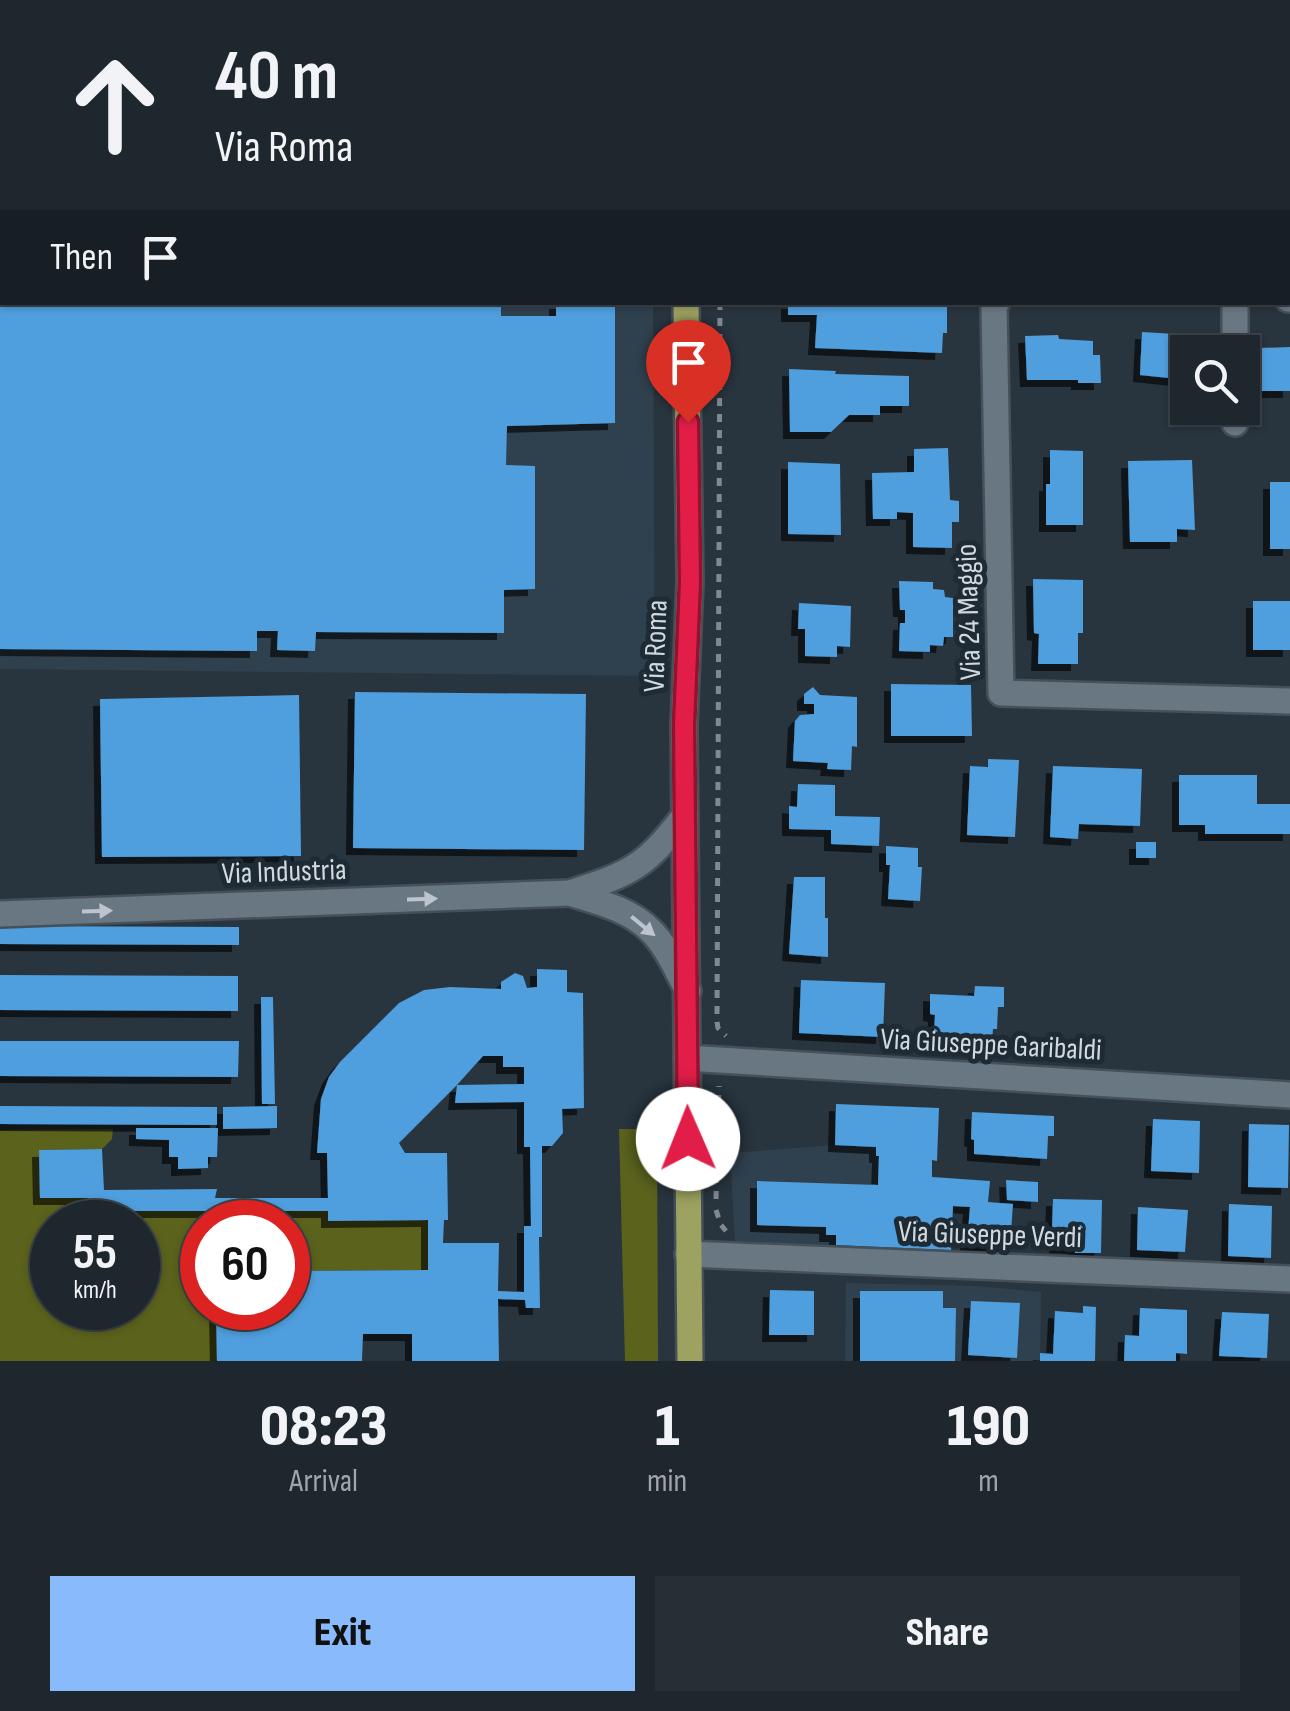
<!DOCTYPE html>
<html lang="en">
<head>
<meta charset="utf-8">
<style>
  :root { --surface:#1e272e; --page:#262f36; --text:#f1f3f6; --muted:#a1a5aa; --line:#3c444a; --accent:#88bafc }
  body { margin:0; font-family:"Sofia Sans Condensed",sans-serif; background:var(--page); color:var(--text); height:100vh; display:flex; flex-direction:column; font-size:38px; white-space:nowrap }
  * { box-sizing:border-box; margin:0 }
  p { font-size:32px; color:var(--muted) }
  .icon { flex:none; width:55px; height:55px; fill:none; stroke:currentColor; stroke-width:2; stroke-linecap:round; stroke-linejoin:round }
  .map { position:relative; height:1361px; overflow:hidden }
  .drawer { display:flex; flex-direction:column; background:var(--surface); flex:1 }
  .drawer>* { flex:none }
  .hud { position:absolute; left:0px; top:0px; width:1290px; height:305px; box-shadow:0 2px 8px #0004,0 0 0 2px var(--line); background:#1e272e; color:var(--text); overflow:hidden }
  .fabs { position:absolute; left:1170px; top:335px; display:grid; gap:20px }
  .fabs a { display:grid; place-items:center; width:90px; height:90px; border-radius:0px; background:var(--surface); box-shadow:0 2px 8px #0004,0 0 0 2px var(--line); font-size:50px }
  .speed { position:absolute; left:30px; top:1200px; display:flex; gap:20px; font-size:50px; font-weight:700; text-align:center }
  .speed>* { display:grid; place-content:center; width:130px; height:130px; border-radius:50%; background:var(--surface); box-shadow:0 2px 8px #0004,0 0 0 2px var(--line); line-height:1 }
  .speed small { font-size:25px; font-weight:400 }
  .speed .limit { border:15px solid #d22; background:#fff; color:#111 }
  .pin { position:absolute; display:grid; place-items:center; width:85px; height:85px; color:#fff; margin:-102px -42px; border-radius:50% 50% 50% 0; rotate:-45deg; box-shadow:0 0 10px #0007 }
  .pin .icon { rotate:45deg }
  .me { position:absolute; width:110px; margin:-55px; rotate:359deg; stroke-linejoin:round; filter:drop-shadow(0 0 8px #0008) }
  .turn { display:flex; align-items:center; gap:35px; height:210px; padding:0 50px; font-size:45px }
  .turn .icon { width:130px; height:130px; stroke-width:2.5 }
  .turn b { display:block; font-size:70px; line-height:85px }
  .then { display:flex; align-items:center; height:95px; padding:0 50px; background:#0003; gap:20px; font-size:38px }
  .eta { display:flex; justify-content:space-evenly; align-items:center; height:170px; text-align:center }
  .eta b { font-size:60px; font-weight:800; line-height:70px }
  .primary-button { display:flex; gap:20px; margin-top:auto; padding:20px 50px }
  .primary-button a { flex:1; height:115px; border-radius:0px; background:var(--accent); color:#111; font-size:40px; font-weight:800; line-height:115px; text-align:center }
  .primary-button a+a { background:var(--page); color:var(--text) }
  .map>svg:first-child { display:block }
  .built { fill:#2f404e }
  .green { fill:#5a621c; fill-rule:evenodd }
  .building { fill:#4f9edd; fill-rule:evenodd; filter:url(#shadow) }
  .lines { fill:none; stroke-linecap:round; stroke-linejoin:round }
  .minor-casing { stroke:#465059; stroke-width:30 }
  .major-casing { stroke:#465059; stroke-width:30 }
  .path { stroke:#7f8991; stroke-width:5; stroke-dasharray:8 8; stroke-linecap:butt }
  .minor { stroke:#697783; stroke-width:25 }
  .major { stroke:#9da261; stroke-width:25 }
  .oneway { fill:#bcc5cd }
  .route-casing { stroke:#92132f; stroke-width:25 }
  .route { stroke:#e11d48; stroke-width:18 }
  .labels { text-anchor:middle; stroke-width:10; stroke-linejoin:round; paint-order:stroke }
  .street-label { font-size:30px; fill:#d1d9df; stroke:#1e2a34 }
</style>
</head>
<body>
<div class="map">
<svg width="1290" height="1361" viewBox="0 0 1290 1361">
  <defs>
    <filter id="shadow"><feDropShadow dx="-7" dy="7" stdDeviation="0" flood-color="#0009"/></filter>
  </defs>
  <rect width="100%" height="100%" fill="#28343e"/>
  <!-- built -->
  <g class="built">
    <path d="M0,0H653V2H2V54H0Z"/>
    <path d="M0,92H2V302L653,303L655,676L0,669Z"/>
    <path d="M835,1145L876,1147V1156H879V1174L955,1178L951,1263L756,1253L735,1242L730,1153Z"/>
    <path d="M846,1283L978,1286L1041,1292L1040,1361H845Z"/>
  </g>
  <!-- green -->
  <g class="green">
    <path d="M113,1129L112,1139L102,1149L39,1150L40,1198H88V1211H328L329,1221L428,1220V1270L288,1271V1222H202V1308H216L217,1361H0V1130ZM52,1222H138V1308H52Z"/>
    <path d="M619,1129H657L658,1361H625Z"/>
  </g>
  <!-- building -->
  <g class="building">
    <path d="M0,302H501V316H556V302H615V423L507,426L506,465L535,466V589L504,590V633L316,632L315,651L277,650L278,631H257V651L0,649Z"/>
    <path d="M788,302H947V333H943L942,353L815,348L817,315H788Z"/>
    <path d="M1142,332L1209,336L1208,352H1188V380L1140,375Z"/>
    <path d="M1058,335L1059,339L1093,341V355H1100L1101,383H1078V380H1027L1025,336Z"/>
    <path d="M1290,347V391H1258V348Z"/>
    <path d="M789,369L836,371L835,374L909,376V406H880V415H849L831,432H790Z"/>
    <path d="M948,448L950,500L959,501V522H952V548L913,547V513L897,512V519H873L872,473L914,472V449Z"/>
    <path d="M1050,450L1083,451V525H1046V484H1050Z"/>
    <path d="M1192,460L1195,530L1177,529V542H1130L1128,461Z"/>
    <path d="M788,462L840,464L841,535L788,534Z"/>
    <rect x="1270" y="482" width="20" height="67"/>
    <path d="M1033,579L1083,580V633H1078V664H1038L1039,634L1034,633Z"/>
    <path d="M899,581L933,582V589L944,590L945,597L953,598V637H944L943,646L930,645V652L899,651L900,623H905V610H900Z"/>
    <rect x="1253" y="601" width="37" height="49"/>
    <path d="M799,603L851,606L850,647L837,646V657L805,656V629H798Z"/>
    <path d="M891,684L971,685L972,736H891Z"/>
    <path d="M813,687L820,695L857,697V747L852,746L851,770L827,769L828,763L793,761L795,721L800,715L814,714V704H804V694Z"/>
    <path d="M355,692L586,694L584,850L353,848Z"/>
    <path d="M299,695L301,856L102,857L100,699Z"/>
    <path d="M988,759L1019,760L1015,837L967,835L970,766L988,767Z"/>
    <path d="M1053,766L1142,769L1140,826L1079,824L1078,839L1050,837Z"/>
    <path d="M1179,775H1257V804H1290V834H1205V825H1179Z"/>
    <path d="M798,784L835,785V816L880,817L879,846L831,844V830L789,829V806L797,807Z"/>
    <rect x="1136" y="842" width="20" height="16"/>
    <path d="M886,846L918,848V867H922L920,901L888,899L890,865H886Z"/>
    <path d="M794,877H825V918H828V957L789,954Z"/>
    <path d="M0,926L239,927V945L0,944Z"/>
    <path d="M537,969L567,970V992L583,993L584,1108L562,1109L563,1133L552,1146H542V1237H539L540,1308H526L525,1300L498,1299L499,1361H412V1334H363L362,1361H217L216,1308H288V1271L428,1270V1220L328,1221V1211H87L88,1198H40L39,1150L102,1149L104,1190L217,1189L215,1198H328L327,1153H317L321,1099L329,1077L340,1062L399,1003L424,990L450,987L501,989V982L515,973L523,976L527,988L537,987ZM483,1056H503V1067H524V1084L457,1085ZM457,1085L455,1103L524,1102V1147H530L531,1226H524V1292L498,1291L499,1243H443L444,1220H448L447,1153H405L399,1143Z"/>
    <path d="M0,975L238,976V1011L0,1010Z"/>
    <path d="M801,980L885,983L883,1037L799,1033Z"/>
    <path d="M975,986L1004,987V1007H998L997,1029H993L992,1044L950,1042V1033L934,1032L935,1015L930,1014V994L974,996Z"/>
    <path d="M261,997H273L275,1104H262Z"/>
    <path d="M0,1041H239L238,1077L0,1076Z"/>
    <path d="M836,1104L939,1108L937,1161L932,1160V1177L990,1181L988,1202L1013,1204L1010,1247L967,1244L970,1207L953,1206L951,1250L836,1245V1235H826V1227L757,1225V1181L878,1185L879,1156H876V1147L835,1145Z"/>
    <path d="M0,1106L217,1107V1125L0,1124Z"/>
    <path d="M277,1106V1128L223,1129V1107Z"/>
    <path d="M972,1112L1054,1116V1136H1048L1047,1159L974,1154V1140L971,1139Z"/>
    <path d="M1153,1119L1200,1121L1199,1173L1151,1171Z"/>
    <path d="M1249,1124L1289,1125L1288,1188L1248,1187Z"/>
    <path d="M136,1128H218L217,1157H208V1168L178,1169V1157H169V1140L136,1139Z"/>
    <path d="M1006,1180L1038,1182V1202L1007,1200Z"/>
    <path d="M1053,1199L1102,1200L1101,1253H1075V1247L1056,1246V1229H1052Z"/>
    <path d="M1229,1204L1272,1206L1271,1258L1228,1256Z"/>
    <path d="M1138,1207L1188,1210L1185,1252L1137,1250Z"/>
    <path d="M770,1290L814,1291V1335H769Z"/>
    <path d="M860,1291H943V1308H956L955,1361H860Z"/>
    <path d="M971,1301L1020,1303L1017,1358L968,1355Z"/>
    <path d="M1083,1306L1096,1307L1095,1361H1040V1353L1053,1354L1055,1311L1083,1313Z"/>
    <path d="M1140,1308L1187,1310V1354L1176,1353V1361H1124L1125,1335L1139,1336Z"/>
    <path d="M1222,1312L1269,1314L1267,1358L1219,1356Z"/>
  </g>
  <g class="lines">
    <!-- minor casing -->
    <g class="minor-casing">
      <g id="minor">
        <path d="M959,2V0"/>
        <path d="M1159,2V0"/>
        <path d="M0,64H2"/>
        <path d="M1288,117H1290"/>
        <path d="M1288,299H1290"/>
        <path d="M997,302L994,306L1001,693L1290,701"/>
        <path d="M1235,352V302"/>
        <path d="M1235,423V408"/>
        <path d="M570,893C598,902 629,909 650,930C667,946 677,971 688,991"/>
        <path d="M0,914L570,893C632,873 645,867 685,815"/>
        <path d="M687,1058L1290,1095"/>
        <path d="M688,1254L1290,1279"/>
      </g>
    </g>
    <!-- major casing -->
    <g class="major-casing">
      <g id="major">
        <path d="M704,0L705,2"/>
        <path d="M673,2L674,0"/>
        <path d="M686,302L690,582L684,725L690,1361"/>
      </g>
    </g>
    <!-- path -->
    <g class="path">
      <path d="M733,0L735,2"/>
      <path d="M720,302L717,1022L718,1028L726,1036"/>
      <path d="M716,1199L719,1086"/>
      <path d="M716,1210L721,1225L726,1231"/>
    </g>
    <!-- minor -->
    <use href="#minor" class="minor"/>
    <!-- major -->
    <use href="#major" class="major"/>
  </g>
  <!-- one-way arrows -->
  <defs><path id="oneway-solid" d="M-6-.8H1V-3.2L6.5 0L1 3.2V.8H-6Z" transform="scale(2.5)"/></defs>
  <g class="oneway">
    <use href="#oneway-solid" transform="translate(422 899) rotate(-2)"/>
    <use href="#oneway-solid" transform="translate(97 911) rotate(-2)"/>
    <use href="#oneway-solid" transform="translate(643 926) rotate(39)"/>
  </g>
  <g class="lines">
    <!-- route casing -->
    <g class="route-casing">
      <path id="route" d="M688,422L690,582L684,725L688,1139"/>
    </g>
    <!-- route -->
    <use href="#route" class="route"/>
  </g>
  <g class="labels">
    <!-- street labels -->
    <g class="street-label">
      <text transform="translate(968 612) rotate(-92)" y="10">Via 24 Maggio</text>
      <text transform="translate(655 646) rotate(-88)" y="10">Via Roma</text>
      <text transform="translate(284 871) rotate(-2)" y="10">Via Industria</text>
      <text transform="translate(991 1044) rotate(3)" y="10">Via Giuseppe Garibaldi</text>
      <text transform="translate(990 1234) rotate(2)" y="10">Via Giuseppe Verdi</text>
    </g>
  </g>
</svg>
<div class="fabs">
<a><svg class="icon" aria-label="search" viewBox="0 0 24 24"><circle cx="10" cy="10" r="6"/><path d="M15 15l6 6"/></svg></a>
</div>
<div class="speed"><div>55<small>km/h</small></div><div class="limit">60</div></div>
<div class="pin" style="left:688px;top:422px;background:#d93025"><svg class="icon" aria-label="arrive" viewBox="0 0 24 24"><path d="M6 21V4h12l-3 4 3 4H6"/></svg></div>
<svg class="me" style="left:688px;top:1139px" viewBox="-20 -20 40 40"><circle r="19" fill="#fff"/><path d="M0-13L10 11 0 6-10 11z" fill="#e11d48"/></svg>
<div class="hud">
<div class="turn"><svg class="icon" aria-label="ahead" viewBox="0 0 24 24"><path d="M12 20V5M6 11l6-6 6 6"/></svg><div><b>40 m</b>Via Roma</div></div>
<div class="then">Then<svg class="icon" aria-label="arrive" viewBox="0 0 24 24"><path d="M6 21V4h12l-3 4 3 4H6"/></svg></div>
</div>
</div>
<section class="drawer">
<div class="eta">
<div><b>08:23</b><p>Arrival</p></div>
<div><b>1</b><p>min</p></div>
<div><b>190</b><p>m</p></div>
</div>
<div class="primary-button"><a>Exit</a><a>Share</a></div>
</section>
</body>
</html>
